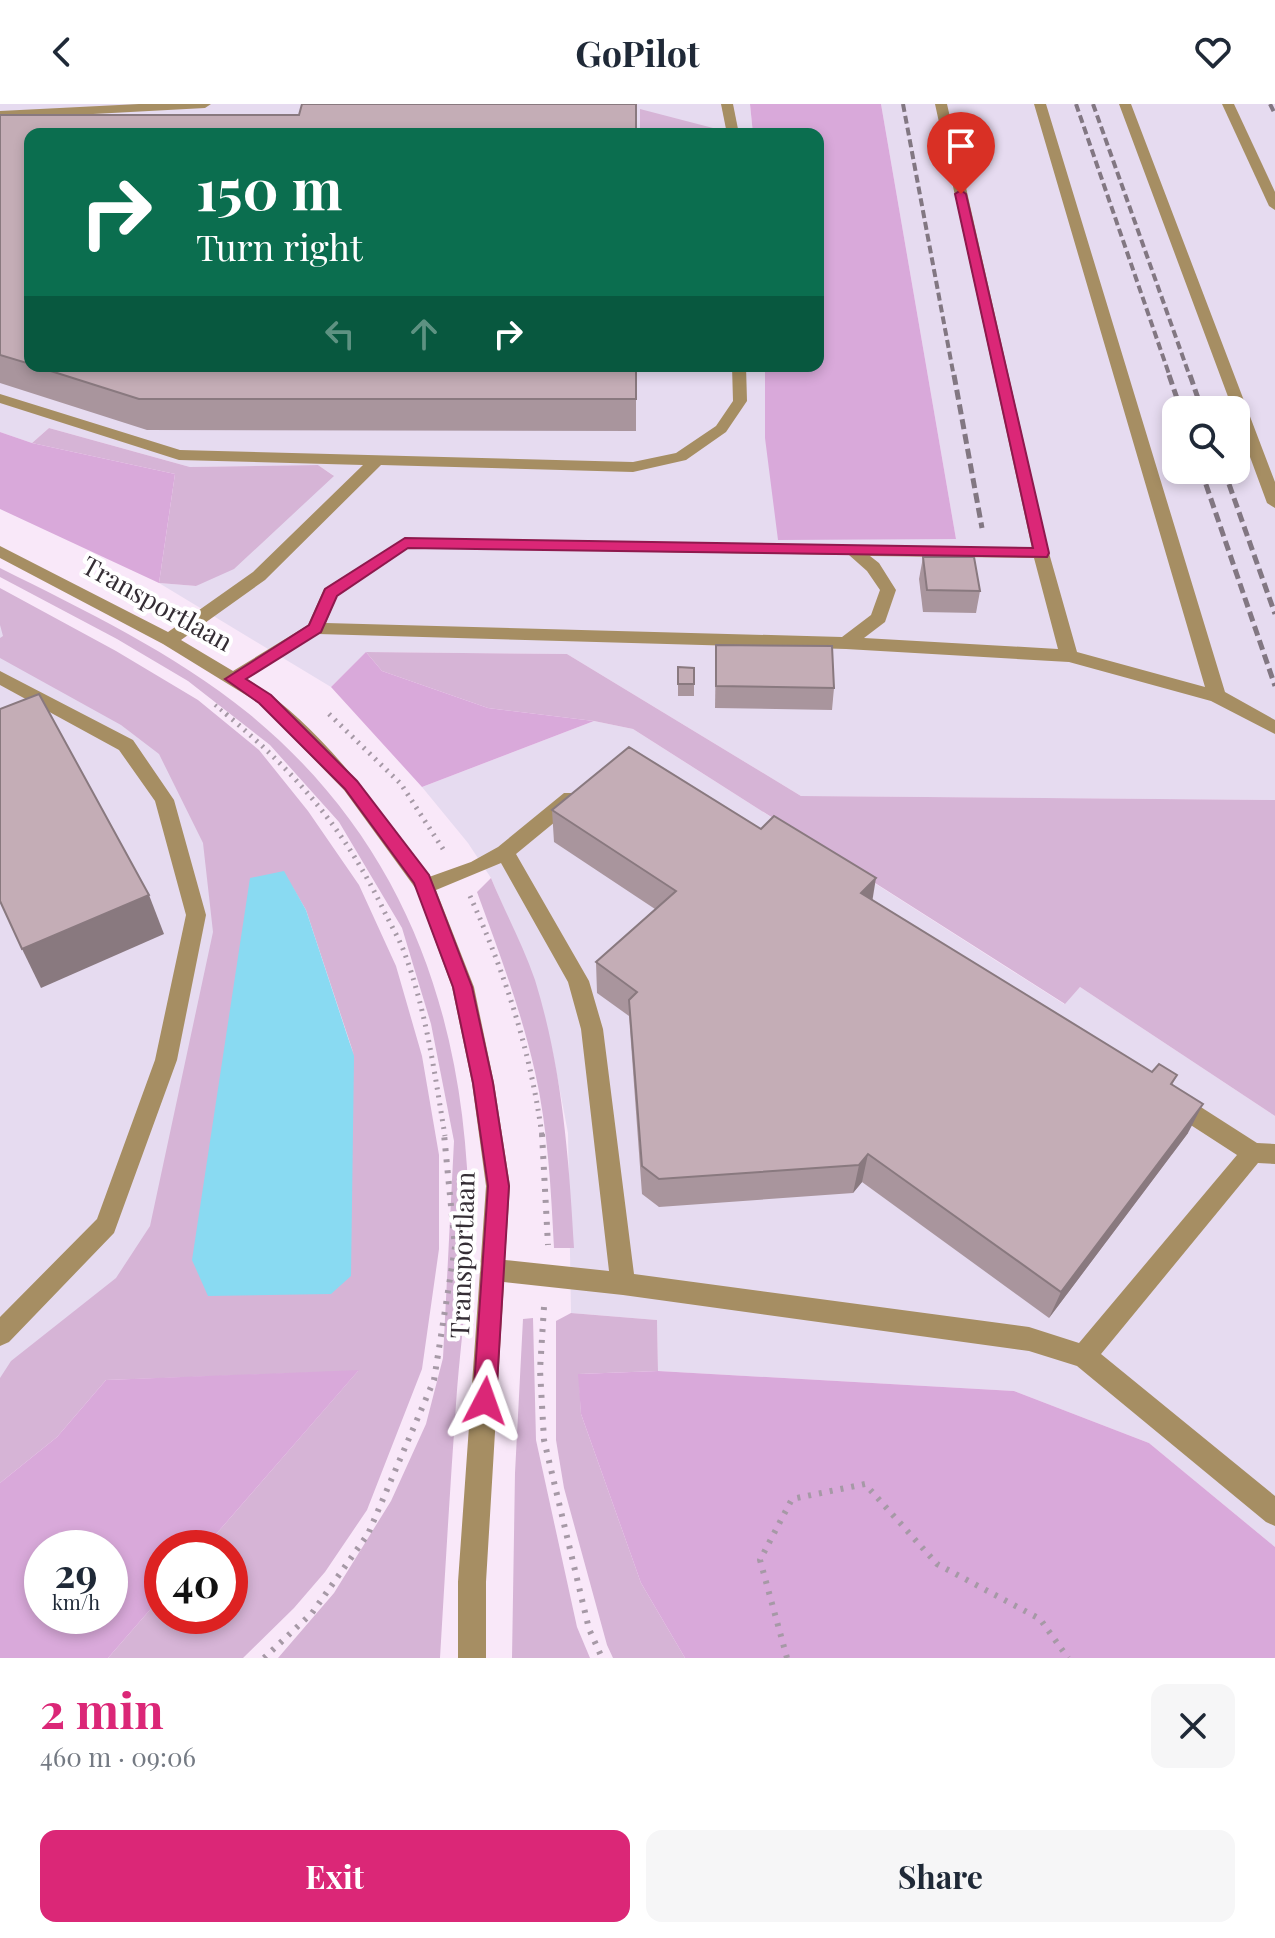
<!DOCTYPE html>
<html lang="en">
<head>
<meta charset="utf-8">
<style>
  :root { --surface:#fff; --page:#f6f6f7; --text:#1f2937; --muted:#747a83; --accent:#db2777 }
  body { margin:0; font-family:"Playfair Display",serif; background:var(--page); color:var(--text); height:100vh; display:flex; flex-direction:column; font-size:30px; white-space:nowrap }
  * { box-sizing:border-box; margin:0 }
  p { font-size:26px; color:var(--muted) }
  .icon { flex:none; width:44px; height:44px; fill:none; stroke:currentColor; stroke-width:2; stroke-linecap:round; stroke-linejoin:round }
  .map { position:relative; height:1554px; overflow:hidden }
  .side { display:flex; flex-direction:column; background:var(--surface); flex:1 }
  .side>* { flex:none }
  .guide { position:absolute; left:24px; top:24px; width:800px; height:244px; border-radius:16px; box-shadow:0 4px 12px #0003; background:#0b6e4f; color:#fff; overflow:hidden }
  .fabs { position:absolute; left:1162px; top:292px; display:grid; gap:16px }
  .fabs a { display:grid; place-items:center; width:88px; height:88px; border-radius:16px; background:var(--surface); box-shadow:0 4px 12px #0003; font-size:40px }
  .speed { position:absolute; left:24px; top:1426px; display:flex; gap:16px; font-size:40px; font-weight:700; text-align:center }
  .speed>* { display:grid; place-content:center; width:104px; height:104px; border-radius:50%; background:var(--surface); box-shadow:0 4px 12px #0003; line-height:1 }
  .speed small { font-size:20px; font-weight:400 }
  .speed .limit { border:12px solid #d22; background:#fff; color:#111 }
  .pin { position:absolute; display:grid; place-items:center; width:68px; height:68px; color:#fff; margin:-82px -34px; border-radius:50% 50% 50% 0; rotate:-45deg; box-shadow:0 0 8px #0007 }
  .pin .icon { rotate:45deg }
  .me { position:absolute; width:88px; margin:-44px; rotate:4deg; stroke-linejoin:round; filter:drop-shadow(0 0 6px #0008) }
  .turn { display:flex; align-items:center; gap:28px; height:168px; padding:0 40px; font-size:36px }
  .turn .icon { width:104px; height:104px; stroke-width:2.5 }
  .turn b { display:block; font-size:56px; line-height:68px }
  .lanes { display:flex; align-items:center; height:76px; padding:0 40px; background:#0003; justify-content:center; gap:40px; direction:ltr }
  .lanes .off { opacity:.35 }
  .round { display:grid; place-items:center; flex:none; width:84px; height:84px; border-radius:16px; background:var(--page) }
  .headline { display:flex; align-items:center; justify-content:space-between; height:136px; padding:0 40px }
  h1 { font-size:48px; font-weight:700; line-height:60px; color:var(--accent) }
  .button { display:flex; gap:16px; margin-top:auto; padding:16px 40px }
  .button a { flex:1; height:92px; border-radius:16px; background:var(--accent); color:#fff; font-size:32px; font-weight:700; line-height:92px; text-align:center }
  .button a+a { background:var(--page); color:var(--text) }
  header { display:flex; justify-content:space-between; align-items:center; height:104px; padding:0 40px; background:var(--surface); font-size:36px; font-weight:700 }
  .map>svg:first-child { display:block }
  .industrial { fill:#e6dbf0; fill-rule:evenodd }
  .green { fill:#d6b4d6; fill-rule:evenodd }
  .forest { fill:#d9a9da; fill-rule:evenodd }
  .water { fill:#89daf2 }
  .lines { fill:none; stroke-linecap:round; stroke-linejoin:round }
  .path-far2 { stroke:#a699a6; stroke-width:4; stroke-dasharray:2 5; stroke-linecap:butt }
  .path-far1 { stroke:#a699a6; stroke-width:5; stroke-dasharray:2 6; stroke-linecap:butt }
  .path { stroke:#a699a6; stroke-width:6; stroke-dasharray:3 8; stroke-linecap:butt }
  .minor { fill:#a68e63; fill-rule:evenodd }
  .rail-far1 { stroke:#827782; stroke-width:4; stroke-dasharray:8 4; stroke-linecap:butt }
  .rail { stroke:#827782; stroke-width:5; stroke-dasharray:10 5; stroke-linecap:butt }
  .wall { fill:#a9959d }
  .shaded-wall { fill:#89797f }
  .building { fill:#c4adb6; stroke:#89797f; stroke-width:2 }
  .route { fill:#db2777; stroke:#8e194d; stroke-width:2 }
  .labels { text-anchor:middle; stroke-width:8; stroke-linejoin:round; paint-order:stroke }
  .street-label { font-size:26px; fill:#342d34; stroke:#fff }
</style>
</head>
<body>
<header><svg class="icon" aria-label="back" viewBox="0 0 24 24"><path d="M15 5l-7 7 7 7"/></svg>GoPilot<svg class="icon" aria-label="heart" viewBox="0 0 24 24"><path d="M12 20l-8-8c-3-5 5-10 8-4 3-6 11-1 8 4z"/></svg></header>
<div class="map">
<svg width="1275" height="1554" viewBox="0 0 1275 1554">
  <rect width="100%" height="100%" fill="#f9e8f9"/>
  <!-- industrial -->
  <g class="industrial">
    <path d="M0,0H750L753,30H30V262H765V334L956,435L881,0H1275V696L801,692L567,550L367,548L331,583L159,479L196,482L333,371L318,361L190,363L49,324L32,339L0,328ZM1176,306H1236V366H1176Z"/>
    <path d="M0,516L282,701L192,1156L0,1379Z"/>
    <path d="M594,617L633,625L1064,900L1080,883L1275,1012V1443L1149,1339L1014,1287L658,1267L657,1216L571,1209L568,1029L551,940L534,875L491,774L468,739L422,683Z"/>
  </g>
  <!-- green -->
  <g class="green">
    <path d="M640,5L713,24L714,30H640Z"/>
    <path d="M49,324L190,363L318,361L334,372L234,465L196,482L159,479L175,370L32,339Z"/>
    <path d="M0,464C84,506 174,549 248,609C407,739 467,916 469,1117C470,1178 460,1240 456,1300C450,1384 445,1469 440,1554H278L334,1489L391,1397L426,1320L443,1254L454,1037L431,920L402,824L339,718L270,641L188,577L117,535L0,473Z"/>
    <path d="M0,484L116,547L198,596L259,646L308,707L359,781L396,862L422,952L439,1051V1145L422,1265L367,1406L325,1468L294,1504L243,1554H108L162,1492V1512H230V1444H204L358,1267L106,1276L57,1333L0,1379V1274L11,1257L116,1174L150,1122L213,828L203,739L159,650L121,621L0,554V534L3,532L0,521ZM283,767L306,806L354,951Z"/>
    <path d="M366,548L567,550L801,692L1275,696V1012L1080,883L1065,900L633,625L594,617L488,604L382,567Z"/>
    <path d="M491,774C505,808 523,841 535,876C562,963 569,1054 574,1144H554C551,1086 548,1025 535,968C521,906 499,848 477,788Z"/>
    <path d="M571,1209L657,1216L658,1267L579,1270L581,1310L641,1479L685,1554H613L607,1541L564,1384L556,1336V1217Z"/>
    <path d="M533,1214L536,1336L577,1523L590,1554H512L515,1369L523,1215Z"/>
  </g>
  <!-- forest -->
  <g class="forest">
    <path d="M750,0H881L956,435L778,436L765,334V262H818V30H753Z"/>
    <path d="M0,328L32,339L175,370L159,479L0,405Z"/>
    <path d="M366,548L382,567L488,604L594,617L422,683L331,583Z"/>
    <path d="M359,1266L204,1444H162V1492L108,1554H0V1379L57,1333L106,1276ZM110,1444V1512H42V1444Z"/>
    <path d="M658,1267L1014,1287L1149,1339L1275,1443V1554H685L641,1479L581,1310L578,1270Z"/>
  </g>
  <!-- water -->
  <path class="water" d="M284,767L306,806L354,952L351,1172L331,1190L208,1192L192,1156L250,774Z"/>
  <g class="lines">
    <!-- path-far2 -->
    <path class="path-far2" d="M215,601L228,612"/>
    <!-- path-far1 -->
    <g class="path-far1">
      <path d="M226,610C296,669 345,725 385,809C392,823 401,838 406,853C427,911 435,972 445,1032"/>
      <path d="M329,610L401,680L443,745"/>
      <path d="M470,792C505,869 531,948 542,1032"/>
    </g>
    <!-- path -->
    <g class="path">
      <path d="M542,1030L548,1141"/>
      <path d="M544,1203L540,1266L544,1336L589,1525L602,1554"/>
      <path d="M264,1554L312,1509L368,1430L434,1276L455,1143L444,1030"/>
      <path d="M787,1554L760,1456L792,1395L865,1380L937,1460L1040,1515L1068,1554"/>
    </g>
    <!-- minor -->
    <g class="minor">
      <path d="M139,0H211L205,4L0,15V7Z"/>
      <path d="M721,0H733L739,30H727Z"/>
      <path d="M935,0H947L1049,449L1077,548L1205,583L1034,0H1046L1225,588L1275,616V630L1211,597L1069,558L846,545L318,530L247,575C322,621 377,703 429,773L471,758L498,743L564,689H578L581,694L578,699L516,750L589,877L603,925L634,1170L1029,1223L1079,1239L1237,1051L1166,1005L1163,998L1166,991L1174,988L1182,991L1257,1039L1275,1040V1060L1258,1059L1101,1250L1275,1392V1422L1266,1418L1077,1262L1029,1247L623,1191L504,1178L486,1478V1554H458V1478L486,1082L472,979L452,883L416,785L344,686L259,599L163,540L0,454V442L168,528L253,468L363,361L179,356L0,299V290L180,346L633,358L676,349L716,322L733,297L732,262H746L747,297L726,328L686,356L633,368L381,361L265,476L181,536L233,567L308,521L324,485L405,434L1032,444ZM408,444L849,451L867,467L880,486L871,511L842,533L326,519L337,492ZM870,452L1034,454L1058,545L864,534L885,518L896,486L879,459ZM501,759L568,878L581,925L609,1167L505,1156L510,1082L494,979L474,883L436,786Z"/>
      <path d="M1119,0H1131L1275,378V404L1267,399L1236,315V306H1233Z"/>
      <path d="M1222,0H1234L1275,88V106L1269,102Z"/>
      <path d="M0,567L133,636L174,696L206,811L177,956L114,1129L9,1238L0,1242V1213L97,1115L155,956L186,811L155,697L119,646L0,581Z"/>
    </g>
    <!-- rail-far1 -->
    <g class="rail-far1">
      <path d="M903,0L954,273"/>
      <path d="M1076,0L1170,273"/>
      <path d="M1093,0L1190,273"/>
      <path d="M1270,0L1275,10"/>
    </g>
    <!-- rail -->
    <g class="rail">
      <path d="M954,271L982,424"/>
      <path d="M1169,271L1181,306"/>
      <path d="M1190,271L1202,306"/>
      <path d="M1201,366L1275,582"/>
      <path d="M1224,366L1275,510"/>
    </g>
  </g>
  <!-- wall -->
  <g class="wall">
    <path d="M636,0L30,30V262H636V327L147,326L0,279V11H299Z"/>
    <path d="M923,453L980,487L976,509L923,508L919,475Z"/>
    <path d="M716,541L834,584L832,606L715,604Z"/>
    <path d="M678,563L694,564V592H678Z"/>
    <path d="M552,706L872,796L1152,968L1177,971L1172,981L1188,1029L1049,1214L862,1078L853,1089L659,1103L642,1090L629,912L597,889L596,858L655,805L554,738Z"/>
  </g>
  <!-- shaded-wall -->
  <g class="shaded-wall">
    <path d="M876,774L871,805L861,789Z"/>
    <path d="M149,791L164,830L41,884L22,845Z"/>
    <path d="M1203,1000L1188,1029L1049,1214L1061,1188Z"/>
    <path d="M868,1050L862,1078L853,1089L859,1061Z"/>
  </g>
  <!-- building -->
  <g class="building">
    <path d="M302,0H636V30H30V260L0,251V11H299Z"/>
    <path d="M35,262H636V295H139Z"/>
    <path d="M923,453H974L980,487L927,486Z"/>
    <path d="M716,541L832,542L834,584L716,582Z"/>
    <path d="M678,563L694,564V580H678Z"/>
    <path d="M39,590L149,791L22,845L0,797V605Z"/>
    <path d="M629,643L761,725L774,712L876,774L861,789L1152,968L1159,960L1177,971L1171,980L1203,1000L1061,1188L868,1050L859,1061L659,1075L642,1062L629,896L637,888L596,858L676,787L552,706Z"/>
  </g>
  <!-- route -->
  <path class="route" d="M961,86L966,90L1049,449L1047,453L408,444L337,492L321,528L246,575L271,591L357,677L429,771L472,883L493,979L509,1082L496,1297L493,1305L485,1308L477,1305L473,1297L488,1082L473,979L453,883L414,779L345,685L259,599L225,575L309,521L325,485L405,434L1033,444L955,90Z"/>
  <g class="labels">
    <!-- street labels -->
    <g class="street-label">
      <text transform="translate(157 500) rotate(29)" y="9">Transportlaan</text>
      <text transform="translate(463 1151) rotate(-88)" y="9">Transportlaan</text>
    </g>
  </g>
</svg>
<div class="fabs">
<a><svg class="icon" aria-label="search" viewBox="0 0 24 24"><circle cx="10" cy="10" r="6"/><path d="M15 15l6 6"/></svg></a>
</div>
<div class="speed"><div>29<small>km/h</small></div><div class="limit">40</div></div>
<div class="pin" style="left:961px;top:90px;background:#d93025"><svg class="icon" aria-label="arrive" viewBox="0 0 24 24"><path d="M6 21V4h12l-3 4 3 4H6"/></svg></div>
<svg class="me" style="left:485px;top:1297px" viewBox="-20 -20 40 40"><path d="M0-17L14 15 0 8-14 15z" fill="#db2777" stroke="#fff" stroke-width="4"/></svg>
<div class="guide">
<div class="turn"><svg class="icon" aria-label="right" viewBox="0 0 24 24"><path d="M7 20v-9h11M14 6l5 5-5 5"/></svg><div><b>150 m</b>Turn right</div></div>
<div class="lanes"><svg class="icon off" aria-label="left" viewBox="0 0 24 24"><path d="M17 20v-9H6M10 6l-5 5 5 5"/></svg><svg class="icon off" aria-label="ahead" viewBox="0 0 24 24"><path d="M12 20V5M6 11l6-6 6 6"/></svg><svg class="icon" aria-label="right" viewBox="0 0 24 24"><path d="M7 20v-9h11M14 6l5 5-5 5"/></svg></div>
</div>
</div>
<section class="side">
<div class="headline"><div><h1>2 min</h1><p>460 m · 09:06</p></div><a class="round"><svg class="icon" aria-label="close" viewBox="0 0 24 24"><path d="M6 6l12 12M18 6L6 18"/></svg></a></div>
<div class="button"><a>Exit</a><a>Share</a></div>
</section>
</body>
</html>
